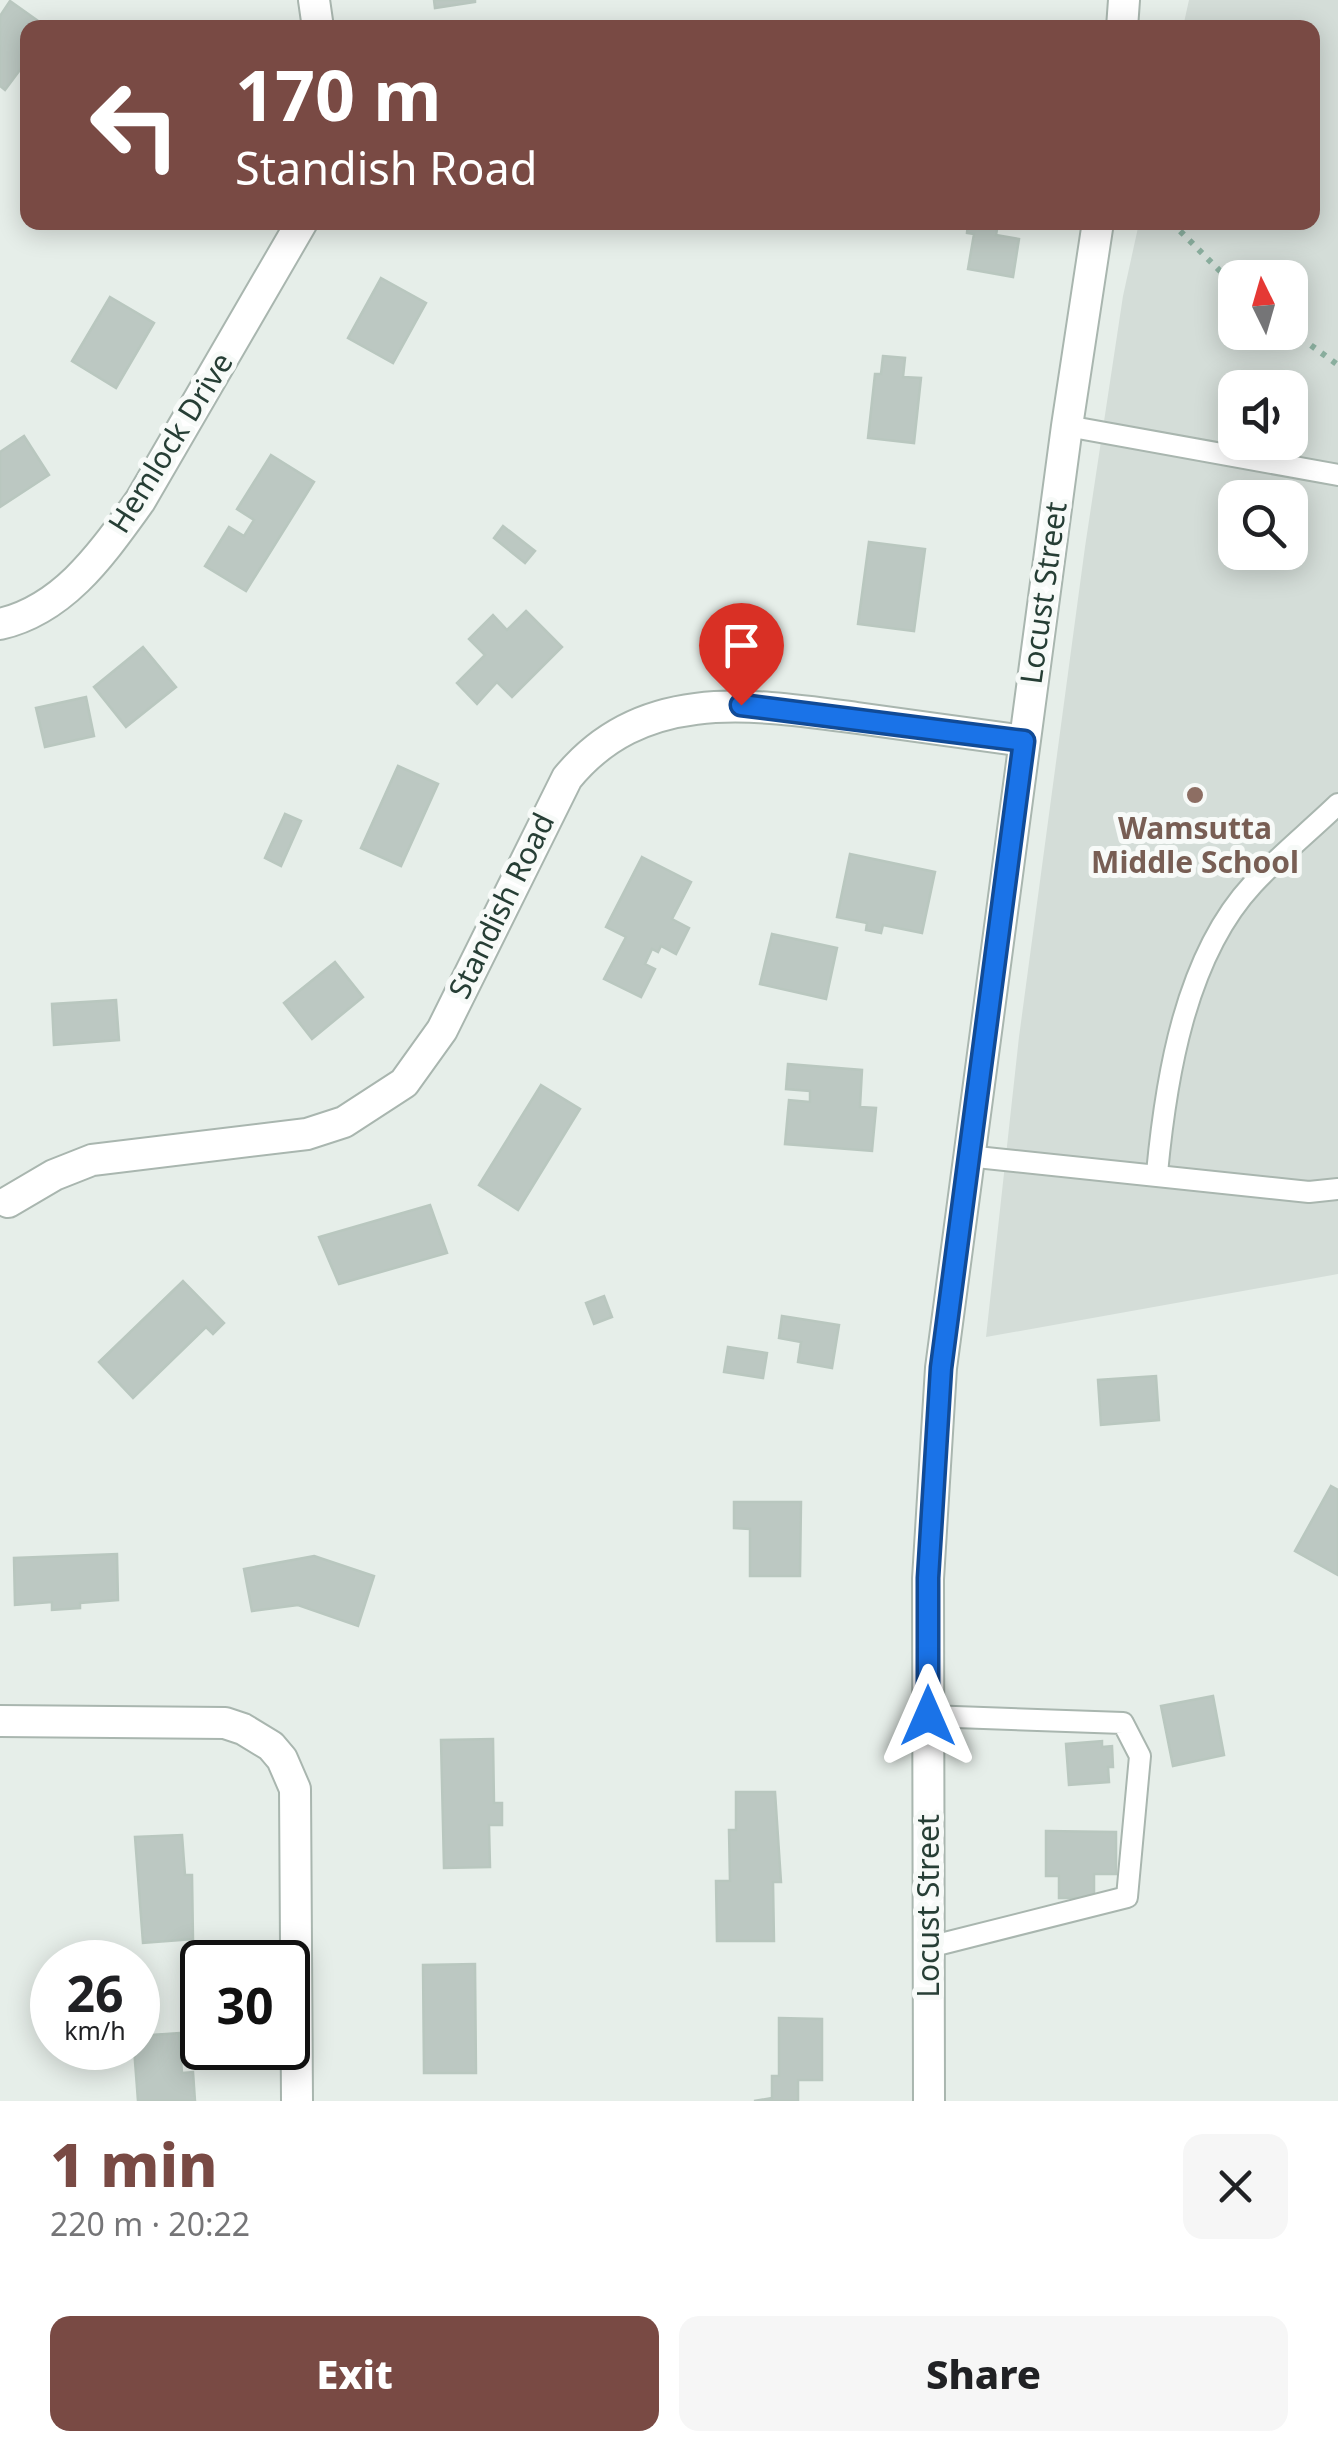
<!DOCTYPE html>
<html lang="en">
<head>
<meta charset="utf-8">
<style>
  :root { --surface:#fff; --page:#f6f6f6; --text:#202124; --muted:#757577; --accent:#794a44 }
  body { margin:0; font-family:"Noto Sans",sans-serif; background:var(--page); color:var(--text); height:100vh; display:flex; flex-direction:column; font-size:38px; white-space:nowrap }
  * { box-sizing:border-box; margin:0 }
  p { font-size:32px; color:var(--muted) }
  .icon { flex:none; width:55px; height:55px; fill:none; stroke:currentColor; stroke-width:2; stroke-linecap:round; stroke-linejoin:round }
  .map { position:relative; height:2101px; overflow:hidden }
  .sheet { display:flex; flex-direction:column; background:var(--surface); flex:1 }
  .sheet>* { flex:none }
  .hud { position:absolute; left:20px; top:20px; width:1300px; height:210px; border-radius:20px; box-shadow:0 5px 25px #0003; background:#794a44; color:#fff; overflow:hidden }
  .needle { width:65px; rotate:355deg }
  .controls { position:absolute; left:1218px; top:260px; display:grid; gap:20px }
  .controls a { display:grid; place-items:center; width:90px; height:90px; border-radius:20px; background:var(--surface); box-shadow:0 5px 25px #0003; font-size:50px }
  .speed { position:absolute; left:30px; top:1940px; display:flex; gap:20px; font-size:50px; font-weight:700; text-align:center }
  .speed>* { display:grid; place-content:center; width:130px; height:130px; border-radius:50%; background:var(--surface); box-shadow:0 5px 25px #0003; line-height:1 }
  .speed small { font-size:25px; font-weight:400 }
  .speed .limit { border:5px solid #111; border-radius:15px; background:#fff; color:#111 }
  .pin { position:absolute; display:grid; place-items:center; width:85px; height:85px; color:#fff; margin:-102px -42px; border-radius:50% 50% 50% 0; rotate:-45deg; box-shadow:0 0 10px #0007 }
  .pin .icon { rotate:45deg }
  .me { position:absolute; width:110px; margin:-55px; rotate:0deg; stroke-linejoin:round; filter:drop-shadow(0 0 8px #0008) }
  .turn { display:flex; align-items:center; gap:35px; height:210px; padding:0 50px; font-size:45px }
  .turn .icon { width:130px; height:130px; stroke-width:2.5 }
  .turn b { display:block; font-size:70px; line-height:85px }
  .round { display:grid; place-items:center; flex:none; width:105px; height:105px; border-radius:20px; background:var(--page) }
  .summary { display:flex; align-items:center; justify-content:space-between; height:170px; padding:0 50px }
  h1 { font-size:60px; font-weight:800; line-height:75px; color:var(--accent) }
  .button { display:flex; gap:20px; margin-top:auto; padding:20px 50px }
  .button a { flex:1; height:115px; border-radius:20px; background:var(--accent); color:#fff; font-size:40px; font-weight:800; line-height:115px; text-align:center }
  .button a+a { background:var(--page); color:var(--text) }
  .map>svg:first-child { display:block }
  .built { fill:#d4ddd8; fill-rule:evenodd }
  .building { fill:#bcc8c2; stroke:#b9c7bf; stroke-width:2.5 }
  .lines { fill:none; stroke-linecap:round; stroke-linejoin:round }
  .lane-casing { stroke:#a9b6af; stroke-width:24 }
  .street-casing { stroke:#a9b6af; stroke-width:34 }
  .path { stroke:#8aae9e; stroke-width:6; stroke-dasharray:5 8; stroke-linecap:butt }
  .lane { stroke:#fff; stroke-width:20 }
  .street { stroke:#fff; stroke-width:30 }
  .route-casing { stroke:#114b97; stroke-width:25 }
  .route { stroke:#1a73e8; stroke-width:18 }
  .education-dot { fill:#8d6e63; stroke:#f7faf8; stroke-width:4 }
  .labels { text-anchor:middle; stroke-width:10; stroke-linejoin:round; paint-order:stroke }
  .street-label { font-size:30px; fill:#263e35; stroke:#f7faf8 }
  .education-label { font-size:30px; font-weight:bold; fill:#785e54; stroke:#f7faf8 }
</style>
</head>
<body>
<div class="map">
<svg width="1338" height="2101" viewBox="0 0 1338 2101">
  <rect width="100%" height="100%" fill="#e6eee9"/>
  <!-- built -->
  <path class="built" d="M1189,0H1338V1274L986,1337L1019,1037L1085,547L1123,296L1139,223L1312,222V28L1183,27ZM1235,278H1290V332H1235ZM1235,388H1290V442H1235ZM1235,498H1290V552H1235Z"/>
  <!-- building -->
  <g class="building">
    <path d="M434,0H475V2L435,8Z"/>
    <path d="M10,1L48,28H28V59L5,90L0,86V16Z"/>
    <path d="M968,222L998,224L996,235L1019,239L1013,277L968,269L974,234L967,233Z"/>
    <path d="M381,278L426,303L393,363L348,338Z"/>
    <path d="M110,297L154,323L116,388L72,361Z"/>
    <path d="M883,356L905,358L903,377L921,378L914,443L868,438L875,374H881Z"/>
    <path d="M24,436L49,475L0,507V452Z"/>
    <path d="M271,455L314,482L246,591L205,566L229,527L244,536L254,520L237,509Z"/>
    <path d="M503,526L535,551L525,563L494,538Z"/>
    <path d="M869,542L925,549L914,631L858,624Z"/>
    <path d="M526,611L562,647L512,697L497,682L477,704L457,683L485,655L469,639L493,615L507,630Z"/>
    <path d="M143,647L176,687L126,727L94,687Z"/>
    <path d="M86,697L94,736L45,747L36,708Z"/>
    <path d="M398,766L438,784L401,866L361,848Z"/>
    <path d="M285,814L301,821L281,866L265,858Z"/>
    <path d="M850,854L935,872L922,933L883,925L881,933L866,930L867,923L837,917Z"/>
    <path d="M642,857L691,882L672,919L689,928L676,954L661,946L658,952L652,949L645,964L655,969L641,997L604,979L626,937L606,927Z"/>
    <path d="M772,934L837,948L826,999L760,984Z"/>
    <path d="M335,962L363,997L312,1039L284,1003Z"/>
    <path d="M116,1000L119,1040L54,1045L52,1004Z"/>
    <path d="M788,1064L862,1070L860,1107L876,1108L872,1151L785,1144L789,1100L810,1102V1091L786,1089Z"/>
    <path d="M541,1085L580,1109L518,1210L479,1185Z"/>
    <path d="M430,1205L447,1253L339,1284L319,1237Z"/>
    <path d="M183,1281L224,1323L213,1334L206,1327L133,1398L99,1362Z"/>
    <path d="M604,1296L612,1317L594,1324L586,1303Z"/>
    <path d="M782,1316L839,1325L832,1368L798,1362L801,1342L779,1338Z"/>
    <path d="M728,1347L767,1353L763,1378L724,1372Z"/>
    <path d="M1156,1376L1159,1420L1101,1425L1098,1380Z"/>
    <path d="M1331,1486L1338,1490V1575L1295,1551Z"/>
    <path d="M734,1502H801L800,1576H750V1529L734,1528Z"/>
    <path d="M117,1554L118,1600L80,1603V1608L52,1610V1602L15,1605L14,1558Z"/>
    <path d="M314,1556L374,1576L358,1626L298,1605L252,1611L244,1569Z"/>
    <path d="M1213,1696L1224,1755L1173,1766L1161,1706Z"/>
    <path d="M493,1739L494,1803H502V1825H489L490,1867L444,1868L441,1740Z"/>
    <path d="M1102,1741V1747L1112,1746L1113,1767H1108L1109,1782L1069,1785L1066,1744Z"/>
    <path d="M736,1792H775L781,1882H773L774,1941H717L716,1881H730L729,1830H736Z"/>
    <path d="M1046,1831L1116,1832V1874H1094V1898H1059V1876H1046Z"/>
    <path d="M182,1835L185,1875H192L193,1939L143,1943L135,1837Z"/>
    <path d="M475,1964L476,2073H424L423,1965Z"/>
    <path d="M779,2018L822,2019V2080H798V2101H754L772,2098V2076H779Z"/>
    <path d="M179,2033L182,2073L193,2072L195,2101H138L134,2048H138V2036Z"/>
  </g>
  <g class="lines">
    <!-- lane casing -->
    <g class="lane-casing">
      <g id="lane">
        <path d="M1067,426L1338,475"/>
        <path d="M967,1156L1309,1192L1338,1189"/>
        <path d="M1157,1173C1166,1078 1185,957 1253,884C1279,856 1310,831 1338,804"/>
        <path d="M928,1716L1123,1723L1140,1756L1127,1897L929,1947"/>
      </g>
    </g>
    <!-- street casing -->
    <g class="street-casing">
      <g id="street">
        <path d="M314,0L318,28"/>
        <path d="M1122,28L1124,0"/>
        <path d="M0,624C65,609 103,552 140,501L302,222"/>
        <path d="M8,1202L54,1175L92,1160L307,1134L344,1122L404,1083L442,1030L567,778C642,686 752,704 857,718C913,726 968,733 1024,741"/>
        <path d="M0,1721L225,1723L243,1729L271,1746L282,1759L295,1789L297,2101"/>
        <path d="M929,2101L928,1579L941,1368L1067,426L1098,222"/>
      </g>
    </g>
    <!-- path -->
    <g class="path">
      <path d="M1171,222L1235,286"/>
      <path d="M1290,330L1338,365"/>
    </g>
    <!-- lane -->
    <use href="#lane" class="lane"/>
    <!-- street -->
    <use href="#street" class="street"/>
  </g>
  <g class="lines">
    <!-- route casing -->
    <g class="route-casing">
      <path id="route" d="M741,705L1024,741L941,1368L928,1578V1716"/>
    </g>
    <!-- route -->
    <use href="#route" class="route"/>
  </g>
  <!-- markers -->
  <circle class="education-dot" cx="1195" cy="795" r="10"/>
  <g class="labels">
    <!-- street labels -->
    <g class="street-label">
      <text transform="translate(171 443) rotate(-58)" y="10">Hemlock Drive</text>
      <text transform="translate(1044 593) rotate(-82)" y="10">Locust Street</text>
      <text transform="translate(502 906) rotate(-64)" y="10">Standish Road</text>
      <text transform="translate(929 1906) rotate(-90)" y="10">Locust Street</text>
    </g>
    <!-- education labels -->
    <g class="education-label">
      <text x="1195" y="839">Wamsutta<tspan x="1195" dy="34">Middle School</tspan></text>
    </g>
  </g>
</svg>
<div class="controls">
<a><svg class="needle" viewBox="-14 -14 28 28"><path d="M0-13l5 13h-10z" fill="#e53935"/><path d="M0 13l5-13h-10z" fill="#757577"/></svg></a>
<a><svg class="icon" aria-label="sound" viewBox="0 0 24 24"><path d="M4 9h4l5-4v14l-5-4H4zM17 9q2 3 0 6"/></svg></a>
<a><svg class="icon" aria-label="search" viewBox="0 0 24 24"><circle cx="10" cy="10" r="6"/><path d="M15 15l6 6"/></svg></a>
</div>
<div class="speed"><div>26<small>km/h</small></div><div class="limit">30</div></div>
<div class="pin" style="left:741px;top:705px;background:#d93025"><svg class="icon" aria-label="arrive" viewBox="0 0 24 24"><path d="M6 21V4h12l-3 4 3 4H6"/></svg></div>
<svg class="me" style="left:928px;top:1716px" viewBox="-20 -20 40 40"><path d="M0-17L14 15 0 8-14 15z" fill="#1a73e8" stroke="#fff" stroke-width="4"/></svg>
<div class="hud">
<div class="turn"><svg class="icon" aria-label="left" viewBox="0 0 24 24"><path d="M17 20v-9H6M10 6l-5 5 5 5"/></svg><div><b>170 m</b>Standish Road</div></div>
</div>
</div>
<section class="sheet">
<div class="summary"><div><h1>1 min</h1><p>220 m · 20:22</p></div><a class="round"><svg class="icon" aria-label="close" viewBox="0 0 24 24"><path d="M6 6l12 12M18 6L6 18"/></svg></a></div>
<div class="button"><a>Exit</a><a>Share</a></div>
</section>
</body>
</html>
